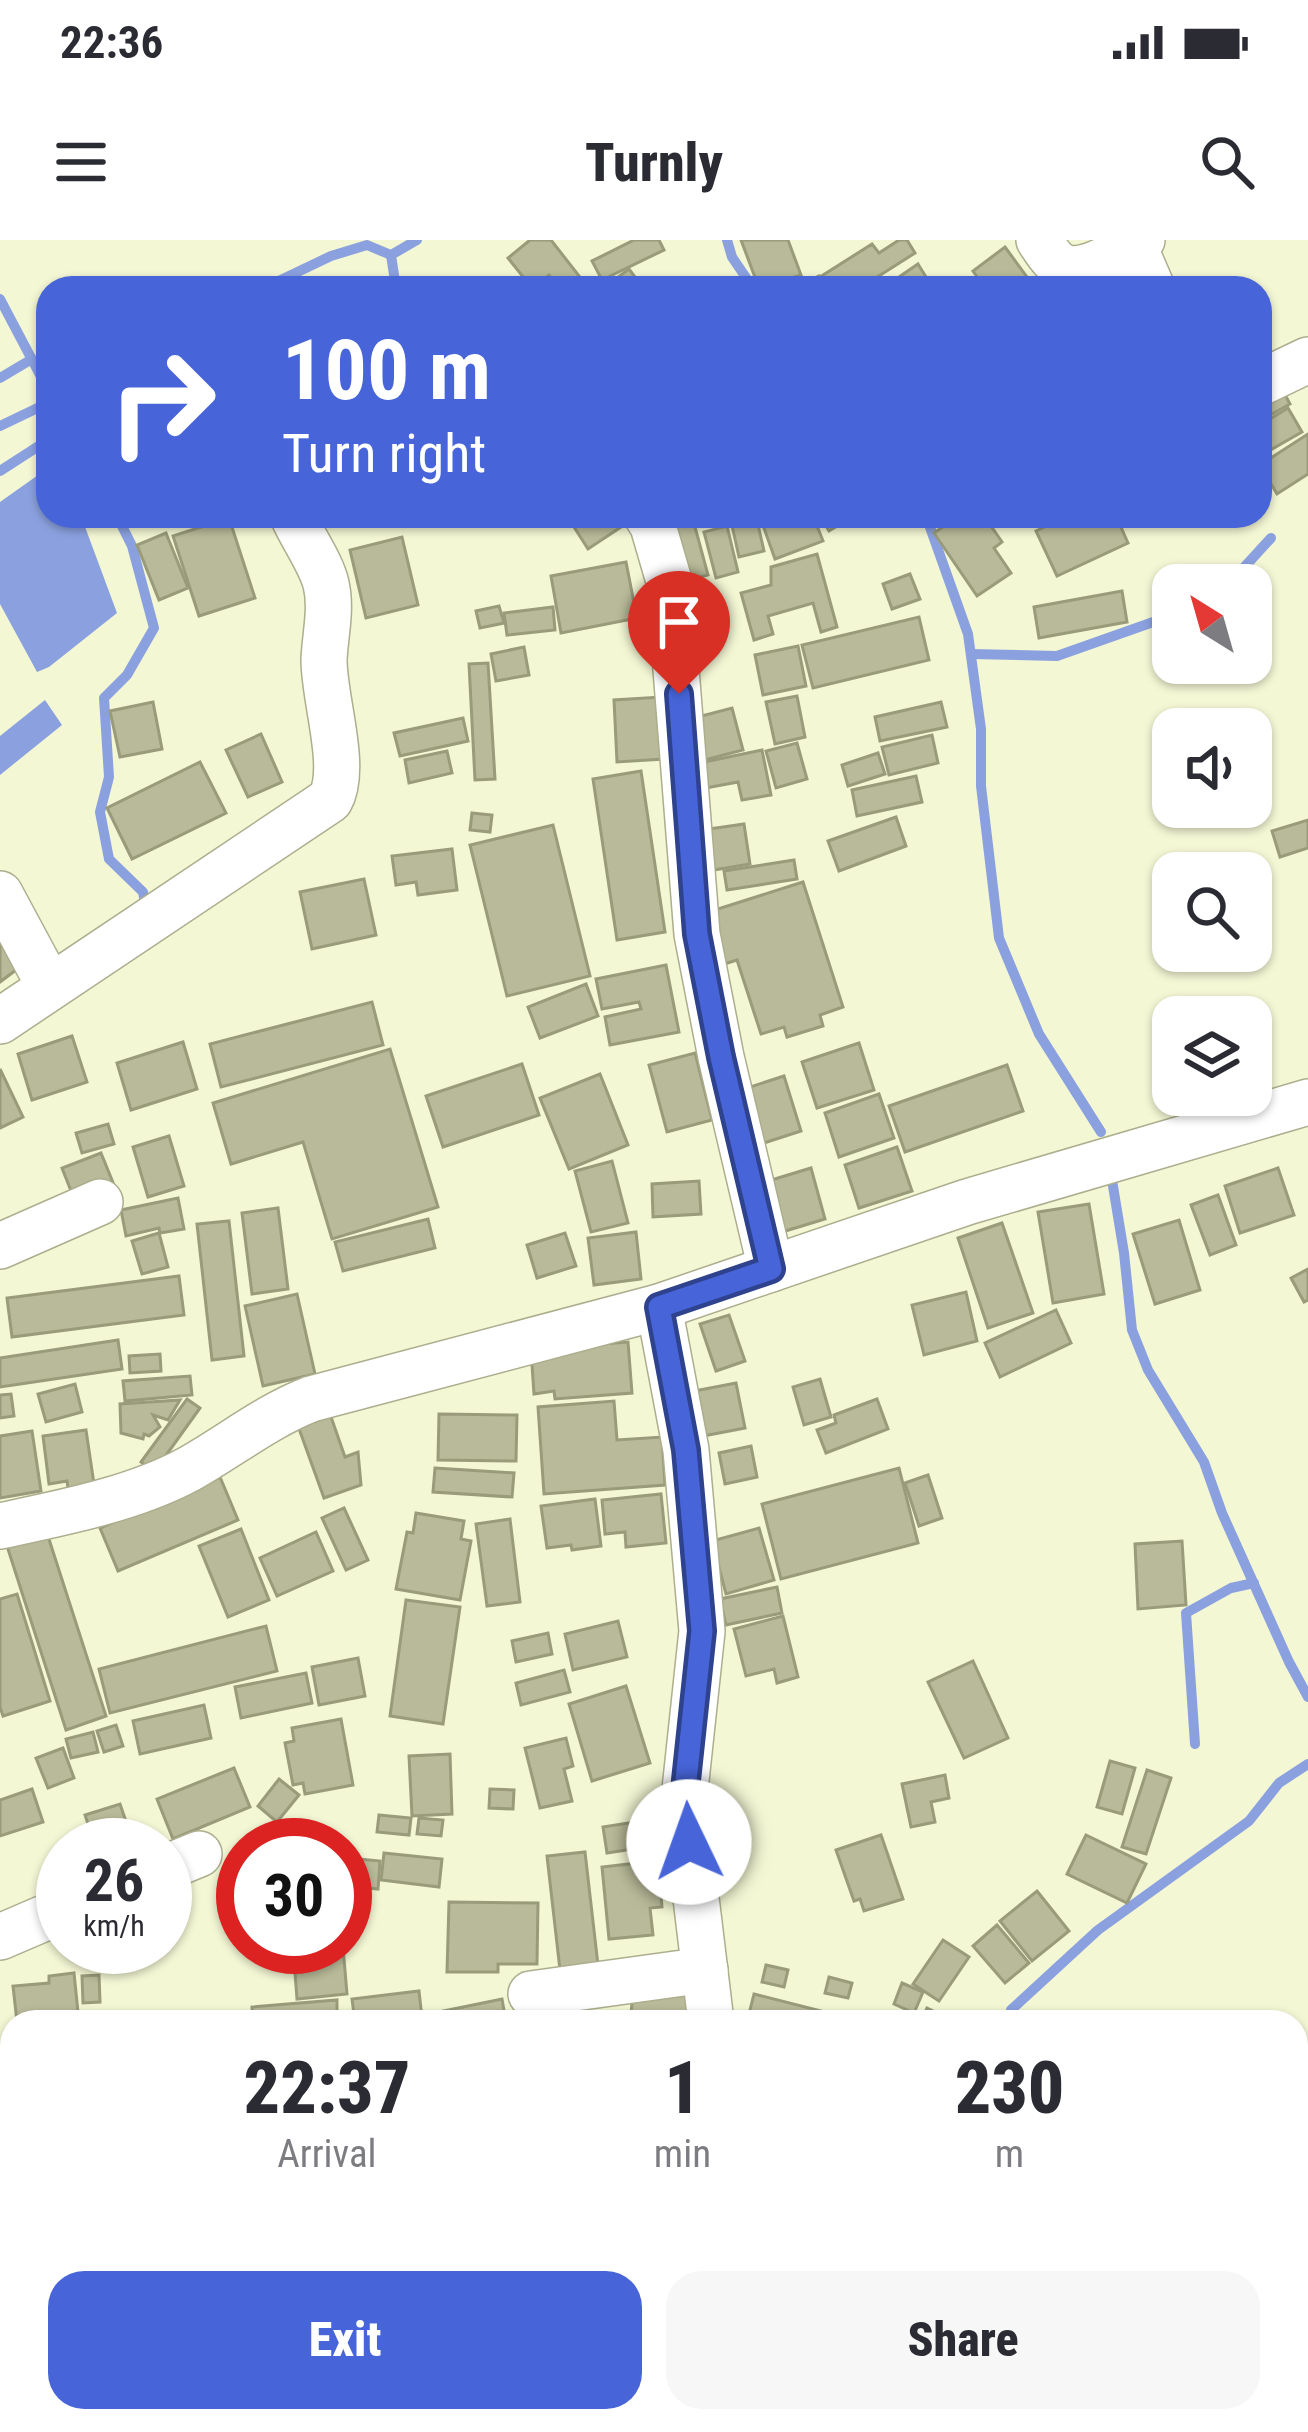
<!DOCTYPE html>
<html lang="en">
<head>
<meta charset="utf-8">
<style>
  :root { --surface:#fff; --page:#f7f7f7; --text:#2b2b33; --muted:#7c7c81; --accent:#4765d9 }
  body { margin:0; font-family:"Roboto Condensed",sans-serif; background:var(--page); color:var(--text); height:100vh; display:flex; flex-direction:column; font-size:45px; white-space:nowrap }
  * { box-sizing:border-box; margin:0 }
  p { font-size:39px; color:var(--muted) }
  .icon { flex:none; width:66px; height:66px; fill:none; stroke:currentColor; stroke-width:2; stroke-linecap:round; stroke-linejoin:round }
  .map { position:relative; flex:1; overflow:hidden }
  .details { position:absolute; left:0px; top:1770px; width:1308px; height:423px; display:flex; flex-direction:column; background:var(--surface); border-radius:36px 36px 0 0; box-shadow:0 3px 9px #0004 }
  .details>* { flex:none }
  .top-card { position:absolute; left:36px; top:36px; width:1236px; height:252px; border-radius:36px; box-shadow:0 3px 9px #0004; background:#4765d9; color:#fff; overflow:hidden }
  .needle { width:78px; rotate:323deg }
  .buttons { position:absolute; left:1152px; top:324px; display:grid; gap:24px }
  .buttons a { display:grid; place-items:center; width:120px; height:120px; border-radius:24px; background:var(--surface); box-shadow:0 3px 9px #0004; font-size:60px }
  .speed { position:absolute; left:36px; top:1578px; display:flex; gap:24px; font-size:60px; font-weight:700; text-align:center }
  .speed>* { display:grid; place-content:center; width:156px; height:156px; border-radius:50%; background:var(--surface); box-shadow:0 3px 9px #0004; line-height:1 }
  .speed small { font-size:30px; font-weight:400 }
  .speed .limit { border:18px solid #d22; background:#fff; color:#111 }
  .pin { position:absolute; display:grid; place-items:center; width:102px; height:102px; color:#fff; margin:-123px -51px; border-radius:50% 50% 50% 0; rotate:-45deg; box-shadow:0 0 12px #0007 }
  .pin .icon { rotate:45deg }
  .me { position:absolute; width:132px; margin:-66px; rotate:357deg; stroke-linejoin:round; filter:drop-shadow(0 0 9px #0008) }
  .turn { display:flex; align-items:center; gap:42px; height:252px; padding:0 48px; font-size:54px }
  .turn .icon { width:156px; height:156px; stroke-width:2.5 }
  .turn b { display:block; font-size:84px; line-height:102px }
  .eta { display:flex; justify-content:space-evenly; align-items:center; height:204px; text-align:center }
  .eta b { font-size:72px; font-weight:800; line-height:84px }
  .action { display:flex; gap:24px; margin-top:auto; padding:24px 48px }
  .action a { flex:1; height:138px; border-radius:36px; background:var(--accent); color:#fff; font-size:48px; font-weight:800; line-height:138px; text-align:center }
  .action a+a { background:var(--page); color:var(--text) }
  .status { display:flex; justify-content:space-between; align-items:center; height:84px; padding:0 60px; background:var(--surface); direction:ltr }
  .status svg { height:33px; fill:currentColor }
  header { display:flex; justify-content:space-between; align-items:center; height:156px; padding:0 48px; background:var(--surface); font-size:54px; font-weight:800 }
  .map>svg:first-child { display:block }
  .water { fill:#8ba1df }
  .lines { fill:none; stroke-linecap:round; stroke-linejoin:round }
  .stream { stroke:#8ba1df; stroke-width:10 }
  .building { fill:#b8ba99; stroke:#999b7b; stroke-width:3 }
  .minor-casing { stroke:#acae8e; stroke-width:48 }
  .minor { stroke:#fff; stroke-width:45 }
  .route-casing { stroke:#2e428d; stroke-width:30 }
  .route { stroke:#4765d9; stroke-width:21 }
</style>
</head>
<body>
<div class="status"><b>22:36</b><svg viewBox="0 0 49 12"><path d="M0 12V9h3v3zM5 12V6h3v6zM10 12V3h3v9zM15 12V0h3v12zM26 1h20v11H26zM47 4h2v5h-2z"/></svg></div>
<header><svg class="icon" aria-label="menu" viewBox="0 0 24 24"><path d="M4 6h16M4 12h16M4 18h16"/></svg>Turnly<svg class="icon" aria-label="search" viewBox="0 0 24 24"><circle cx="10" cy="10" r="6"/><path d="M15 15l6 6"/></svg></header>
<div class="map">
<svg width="1308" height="2192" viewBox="0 0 1308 2192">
  <rect width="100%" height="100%" fill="#f4f7d4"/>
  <!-- water -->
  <g class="water">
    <path d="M48,228V276H81L117,373L49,427L37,432L0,364V262Z"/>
    <path d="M45,460L62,485L0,535V496Z"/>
  </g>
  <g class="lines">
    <!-- stream -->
    <g class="stream">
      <path d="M727,0L732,17L753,48"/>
      <path d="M264,48L331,16L367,5L391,15"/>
      <path d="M396,48L391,15L417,0"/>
      <path d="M0,59L48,150"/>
      <path d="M0,138L32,119"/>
      <path d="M0,186L48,163"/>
      <path d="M0,231L48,200"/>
      <path d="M117,276L132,306L154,388L127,435L104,458L109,537L100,572L109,619L143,652L146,668"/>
      <path d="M926,276L968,394L981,489V546L999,698L1039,794L1101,892"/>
      <path d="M1228,345L1271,298"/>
      <path d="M971,414L1057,416L1173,375"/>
      <path d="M1112,940L1124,1013L1132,1090L1148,1130L1204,1222L1222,1273L1289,1422L1308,1457"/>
      <path d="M1195,1504L1186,1373L1231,1348L1254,1343"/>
      <path d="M1011,1770L1098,1690L1249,1581L1279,1543L1308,1524"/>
    </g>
  </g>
  <!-- building -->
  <g class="building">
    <path d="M530,0H551L583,41L574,48H559L549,35L532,48L508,18Z"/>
    <path d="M634,0H659L664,10L602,40L592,21Z"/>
    <path d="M741,0H788L801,35L759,48Z"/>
    <path d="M899,0H907L915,13L860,48H828L820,37L872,4L879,13Z"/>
    <path d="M1005,7L1035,48H985L973,31Z"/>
    <path d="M918,24L931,45L927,48H883Z"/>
    <path d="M629,29L641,45L636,48H603Z"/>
    <path d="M819,36L825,48H792Z"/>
    <path d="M1276,138L1290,164L1260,181V147Z"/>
    <path d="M1288,168L1302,192L1260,216V185Z"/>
    <path d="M1308,194V234L1277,254L1260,225Z"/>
    <path d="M567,276H622L627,283L588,309Z"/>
    <path d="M692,276L708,335L678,343L662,284Z"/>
    <path d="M756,276L764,311L739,317L731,281Z"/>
    <path d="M813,276L823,301L775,319L760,277Z"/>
    <path d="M820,276H837L842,283L829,291Z"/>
    <path d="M959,276H984L1002,302L994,308L1011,333L977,356L934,293Z"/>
    <path d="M1068,276H1116L1128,303L1057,336L1036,291Z"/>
    <path d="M229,278L255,358L199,376L173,296Z"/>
    <path d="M727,286L738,332L716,338L704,292Z"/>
    <path d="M166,293L188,348L159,360L137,305Z"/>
    <path d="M402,297L418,365L366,378L350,310Z"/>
    <path d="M817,314L837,387L821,392L813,363L768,376L773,394L754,400L741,353L771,345V327Z"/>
    <path d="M626,322L637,378L561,393L551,336Z"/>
    <path d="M910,334L920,359L892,369L883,344Z"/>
    <path d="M1122,351L1127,382L1039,398L1034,367Z"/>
    <path d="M499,366L504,383L480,388L476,371Z"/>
    <path d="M553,367L555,390L507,395L504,373Z"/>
    <path d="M919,377L929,420L813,448L802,405Z"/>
    <path d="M798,406L806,446L763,455L755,415Z"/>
    <path d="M524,407L529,435L496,441L491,414Z"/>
    <path d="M488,423L495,539L475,540L469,424Z"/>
    <path d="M797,456L805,497L775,504L766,462Z"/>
    <path d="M661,457L664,519L617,522L614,460Z"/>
    <path d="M153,462L162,509L120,517L110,471Z"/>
    <path d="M941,462L947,487L880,501L875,477Z"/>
    <path d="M732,468L743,510L697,522L686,480Z"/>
    <path d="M463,478L468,501L400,516L394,493Z"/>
    <path d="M261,494L282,542L248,557L226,510Z"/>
    <path d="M932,495L938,523L889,535L882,507Z"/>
    <path d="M797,503L807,539L776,548L766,511Z"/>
    <path d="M762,510L771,555L742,560L738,542L695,550L690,525Z"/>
    <path d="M447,511L452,533L409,543L405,520Z"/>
    <path d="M878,513L885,534L848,546L842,525Z"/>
    <path d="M200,522L226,573L132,619L107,568Z"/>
    <path d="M641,531L665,692L617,700L593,539Z"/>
    <path d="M916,536L922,562L857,576L852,550Z"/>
    <path d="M472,573L492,575L490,592L470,590Z"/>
    <path d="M896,577L906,606L839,631L828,601Z"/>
    <path d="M1308,580V608L1280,617L1272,591Z"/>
    <path d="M744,584L750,624L708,631L702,590Z"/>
    <path d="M553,585L590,736L507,756L470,605Z"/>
    <path d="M452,609L457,650L418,655L416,642L396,645L392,616Z"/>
    <path d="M794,620L797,639L727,650L724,631Z"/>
    <path d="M364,639L376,695L312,709L300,652Z"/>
    <path d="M803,642L843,767L820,775L823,786L787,797L784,787L761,794L737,720L715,727L699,675Z"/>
    <path d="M0,697L24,724L0,742Z"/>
    <path d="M666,725L679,792L610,805L605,777L641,769L639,762L602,769L596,739Z"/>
    <path d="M586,744L598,776L540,798L528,767Z"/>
    <path d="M372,762L383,805L221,847L210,804Z"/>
    <path d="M72,796L87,842L32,860L18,814Z"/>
    <path d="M183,802L197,849L131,870L117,823Z"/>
    <path d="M859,803L874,850L817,868L802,822Z"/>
    <path d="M390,809L438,967L332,999L303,902L231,924L213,863Z"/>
    <path d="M695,813L712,880L667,892L649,825Z"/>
    <path d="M522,824L539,875L443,907L426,856Z"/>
    <path d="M1007,825L1023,871L905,912L889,866Z"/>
    <path d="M0,829L23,877L0,888Z"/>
    <path d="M600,834L628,905L569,929L540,858Z"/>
    <path d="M784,836L801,891L758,905L741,850Z"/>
    <path d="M879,854L894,898L839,917L825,873Z"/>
    <path d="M108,884L114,904L82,913L76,893Z"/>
    <path d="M169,896L184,946L148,957L133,907Z"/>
    <path d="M897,907L912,951L859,968L845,925Z"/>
    <path d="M101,913L116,950L77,966L62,928Z"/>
    <path d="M612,921L628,983L591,992L575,931Z"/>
    <path d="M811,928L825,979L782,992L768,941Z"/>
    <path d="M1278,928L1294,975L1240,993L1225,946Z"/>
    <path d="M699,941L701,974L653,977L652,944Z"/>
    <path d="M1218,955L1236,1005L1210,1015L1191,965Z"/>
    <path d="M178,958L184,989L160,993L159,988L126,996L121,970Z"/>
    <path d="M1089,964L1104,1054L1053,1063L1038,972Z"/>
    <path d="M278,968L288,1049L252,1054L242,973Z"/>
    <path d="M428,979L435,1008L343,1031L335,1002Z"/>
    <path d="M1179,980L1200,1050L1155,1064L1133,994Z"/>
    <path d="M229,981L244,1116L212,1120L197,984Z"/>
    <path d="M1002,983L1033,1073L988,1088L958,998Z"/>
    <path d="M636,992L641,1039L594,1045L588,998Z"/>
    <path d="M159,993L168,1027L142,1034L132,1001Z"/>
    <path d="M565,993L576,1026L537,1038L527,1005Z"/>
    <path d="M1308,1029V1060L1304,1062L1291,1038Z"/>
    <path d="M179,1036L184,1075L12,1097L7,1058Z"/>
    <path d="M966,1052L977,1101L924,1115L912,1065Z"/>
    <path d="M297,1054L315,1134L263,1146L245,1066Z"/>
    <path d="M1056,1070L1071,1103L1000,1137L985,1103Z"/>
    <path d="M729,1075L745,1121L716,1131L700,1084Z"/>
    <path d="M118,1100L122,1129L0,1147V1118Z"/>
    <path d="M628,1102L632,1153L555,1159L554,1151L534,1154L531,1110Z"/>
    <path d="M160,1114L161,1131L130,1133L129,1116Z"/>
    <path d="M190,1136L192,1155L125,1161L123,1141Z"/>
    <path d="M820,1139L831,1177L804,1185L793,1147Z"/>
    <path d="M736,1143L745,1188L693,1198L684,1153Z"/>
    <path d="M75,1144L82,1172L46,1182L38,1154Z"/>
    <path d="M11,1154L14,1176L0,1178V1155Z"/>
    <path d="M187,1159L200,1168L154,1232L141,1222Z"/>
    <path d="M877,1159L888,1189L826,1213L817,1190L836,1183L834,1175Z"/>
    <path d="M180,1160L168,1180L153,1175L160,1187L149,1196L144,1194L143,1199L121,1193L120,1164Z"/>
    <path d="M614,1161L617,1200L662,1197L665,1245L544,1254L538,1167Z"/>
    <path d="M330,1174L345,1217L358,1212L361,1245L324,1258L298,1186Z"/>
    <path d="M439,1174L517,1175L516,1221L438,1220Z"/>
    <path d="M86,1190L94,1244L68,1248L67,1241L49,1244L43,1196Z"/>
    <path d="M32,1191L41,1251L0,1258V1196Z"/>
    <path d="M751,1206L757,1237L725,1244L719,1213Z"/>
    <path d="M435,1228L514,1233L512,1257L433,1252Z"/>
    <path d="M899,1228L918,1303L781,1339L762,1264Z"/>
    <path d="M928,1235L942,1278L919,1286L905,1243Z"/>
    <path d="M220,1237L238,1280L118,1331L100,1288Z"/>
    <path d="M661,1254L666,1303L626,1307L625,1292L605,1294L602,1260Z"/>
    <path d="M595,1259L601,1306L572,1310L571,1305L547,1308L541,1266Z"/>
    <path d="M344,1268L368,1320L346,1330L322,1278Z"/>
    <path d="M416,1273L464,1281L461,1299L471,1301L460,1360L396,1349L407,1292L413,1293Z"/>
    <path d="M510,1279L520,1362L487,1366L476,1284Z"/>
    <path d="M759,1288L774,1340L726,1354L712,1301Z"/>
    <path d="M241,1289L269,1360L228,1377L199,1306Z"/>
    <path d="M316,1292L333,1331L277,1356L260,1318Z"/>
    <path d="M47,1293L106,1476L66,1490L7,1306Z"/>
    <path d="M1182,1301L1186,1365L1138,1369L1135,1304Z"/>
    <path d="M777,1347L782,1373L726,1385L720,1359Z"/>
    <path d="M17,1354L50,1461L3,1476L0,1467V1359Z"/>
    <path d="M406,1360L460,1367L443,1484L390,1476Z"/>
    <path d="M783,1376L798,1437L777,1443L774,1429L746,1436L734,1389Z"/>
    <path d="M618,1381L627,1417L573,1430L565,1394Z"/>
    <path d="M266,1386L277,1431L110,1473L99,1429Z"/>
    <path d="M548,1393L552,1414L516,1422L512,1401Z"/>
    <path d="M358,1418L365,1456L319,1465L312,1427Z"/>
    <path d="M973,1421L1008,1498L964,1518L928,1442Z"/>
    <path d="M564,1430L570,1452L521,1465L516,1443Z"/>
    <path d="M306,1433L312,1463L241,1478L235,1447Z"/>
    <path d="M626,1446L650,1523L592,1541L569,1464Z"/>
    <path d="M204,1465L211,1498L140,1514L133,1481Z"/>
    <path d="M341,1479L353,1545L305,1554L303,1543L293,1545L285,1503L294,1501L292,1488Z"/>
    <path d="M116,1485L123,1506L104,1512L97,1491Z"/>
    <path d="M93,1492L98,1512L71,1518L66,1499Z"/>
    <path d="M566,1498L573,1526L564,1529L572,1561L540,1568L525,1508Z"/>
    <path d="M63,1508L74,1538L48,1548L36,1518Z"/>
    <path d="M450,1514L452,1574L412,1576L409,1516Z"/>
    <path d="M1110,1521L1135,1528L1122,1574L1097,1567Z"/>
    <path d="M234,1528L250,1567L173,1599L157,1559Z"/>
    <path d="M1147,1530L1171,1538L1146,1614L1122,1607Z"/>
    <path d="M945,1535L949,1558L931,1562L935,1582L911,1587L902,1544Z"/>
    <path d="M279,1539L299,1555L277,1582L258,1566Z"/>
    <path d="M32,1549L43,1582L0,1596V1560Z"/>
    <path d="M490,1549L514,1550L513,1569L489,1568Z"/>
    <path d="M120,1564L134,1605H95L85,1575Z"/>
    <path d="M379,1575L411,1578L409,1595L377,1592Z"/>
    <path d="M667,1577L671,1603L607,1613L603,1587Z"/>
    <path d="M419,1578L443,1580L441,1596L417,1594Z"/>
    <path d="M881,1595L903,1659L864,1671L860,1659L854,1661L836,1610Z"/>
    <path d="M1086,1595L1146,1624L1127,1663L1067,1634Z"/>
    <path d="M585,1612L598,1725L560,1730L547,1616Z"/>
    <path d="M384,1613L442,1619L439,1647L381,1640Z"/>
    <path d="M359,1619L380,1621L378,1649L357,1647Z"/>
    <path d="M646,1622L647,1633L659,1632L662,1667L650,1668L653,1695L609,1699L602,1627Z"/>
    <path d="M243,1644V1683L236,1684L235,1645Z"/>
    <path d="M1037,1651L1069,1691L1032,1721L1000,1681Z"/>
    <path d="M449,1662L538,1663L537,1724H498V1732H447Z"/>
    <path d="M997,1685L1029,1723L1005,1743L973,1706Z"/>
    <path d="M943,1700L969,1717L939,1761L913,1744Z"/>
    <path d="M293,1707H343L347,1754L297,1759Z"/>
    <path d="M766,1725L788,1730L784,1747L762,1742Z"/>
    <path d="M74,1733L79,1782H17L13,1746L49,1743V1736Z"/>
    <path d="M99,1735L100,1762L83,1763L82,1736Z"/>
    <path d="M829,1737L852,1743L848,1758L825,1753Z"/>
    <path d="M902,1743L923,1752L914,1773L894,1764Z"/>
    <path d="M634,1745L696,1752L693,1782H660L661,1776L631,1773Z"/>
    <path d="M419,1751L422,1778L355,1782L352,1759Z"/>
    <path d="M754,1754L837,1775L835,1782H747Z"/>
    <path d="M502,1759L506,1782H425L424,1775Z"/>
    <path d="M337,1760V1782H253L252,1767Z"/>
    <path d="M927,1768L957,1782H921Z"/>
    <path d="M1308,1900V1949L1296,1955V1905Z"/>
    <path d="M12,1966V2008L0,2013V1971Z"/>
    <path d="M1308,2016V2075L1296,2079V2020Z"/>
    <path d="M12,2030V2058L0,2061V2032Z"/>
    <path d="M12,2074V2127L0,2133V2080Z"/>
    <path d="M141,2181H195L163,2192H145Z"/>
    <path d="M276,2181H285L287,2192H222Z"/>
    <path d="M354,2181H409L410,2186L356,2192Z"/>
    <rect x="417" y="2181" width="78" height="11"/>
    <path d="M514,2181H592L593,2192H515Z"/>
    <path d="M865,2181H922L939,2192H857Z"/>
    <path d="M1047,2181H1098L1048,2189Z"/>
    <path d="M1197,2181H1230V2192H1198Z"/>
  </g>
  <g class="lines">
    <!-- minor casing -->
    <g class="minor-casing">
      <g id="minor">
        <path d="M1039,0C1046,10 1054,25 1067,28C1090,33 1122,10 1142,0"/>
        <path d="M1133,4L1152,48"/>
        <path d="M1260,143L1308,120"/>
        <path d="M647,276L653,286L669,341L697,694L721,817L771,1029"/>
        <path d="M0,654L50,747"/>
        <path d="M0,781L330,560C348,528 324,460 324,420C325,395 332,369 326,344C321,323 302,297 293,276"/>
        <path d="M0,1006L100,962"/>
        <path d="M659,1067L686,1210L702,1391L684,1559L711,1782"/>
        <path d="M0,1286C61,1273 134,1259 189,1229C230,1206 267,1176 311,1159L659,1067L967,962L1308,862"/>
        <path d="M165,1628L199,1614"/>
        <path d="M0,1697L63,1670"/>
        <path d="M531,1754L705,1730"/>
        <path d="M0,1831L12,1878"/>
        <path d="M1296,1993L1308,1988"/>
        <path d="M0,2165L12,2156"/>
        <path d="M1241,2181L1242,2192"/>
        <path d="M1016,2192L1017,2181"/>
      </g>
    </g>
    <!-- minor -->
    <use href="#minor" class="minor"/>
  </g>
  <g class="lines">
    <!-- route casing -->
    <g class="route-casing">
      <path id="route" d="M679,454L697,694L721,817L771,1029L659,1067L686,1210L702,1391L684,1559L689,1602"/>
    </g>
    <!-- route -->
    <use href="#route" class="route"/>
  </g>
</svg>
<div class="buttons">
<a><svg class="needle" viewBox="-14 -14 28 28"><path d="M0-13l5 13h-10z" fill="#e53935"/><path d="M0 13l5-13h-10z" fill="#7c7c81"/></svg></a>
<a><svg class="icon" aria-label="sound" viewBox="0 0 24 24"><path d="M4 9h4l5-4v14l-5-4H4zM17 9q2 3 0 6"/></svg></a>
<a><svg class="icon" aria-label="search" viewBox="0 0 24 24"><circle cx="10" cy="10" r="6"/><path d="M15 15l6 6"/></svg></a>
<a><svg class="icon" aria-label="layers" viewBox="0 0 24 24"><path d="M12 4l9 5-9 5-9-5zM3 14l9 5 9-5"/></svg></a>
</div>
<div class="speed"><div>26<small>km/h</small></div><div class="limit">30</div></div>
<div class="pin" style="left:679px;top:454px;background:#d93025"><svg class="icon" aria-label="arrive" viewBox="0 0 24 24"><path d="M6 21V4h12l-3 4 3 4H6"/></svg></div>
<svg class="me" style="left:689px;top:1602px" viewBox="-20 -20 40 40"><circle r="19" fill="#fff"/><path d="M0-13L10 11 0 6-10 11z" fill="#4765d9"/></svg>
<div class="top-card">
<div class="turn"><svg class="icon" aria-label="right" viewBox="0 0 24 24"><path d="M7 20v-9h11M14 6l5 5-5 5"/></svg><div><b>100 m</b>Turn right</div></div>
</div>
<section class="details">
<div class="eta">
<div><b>22:37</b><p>Arrival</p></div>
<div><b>1</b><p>min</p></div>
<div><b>230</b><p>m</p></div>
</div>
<div class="action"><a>Exit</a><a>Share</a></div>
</section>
</div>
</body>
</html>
